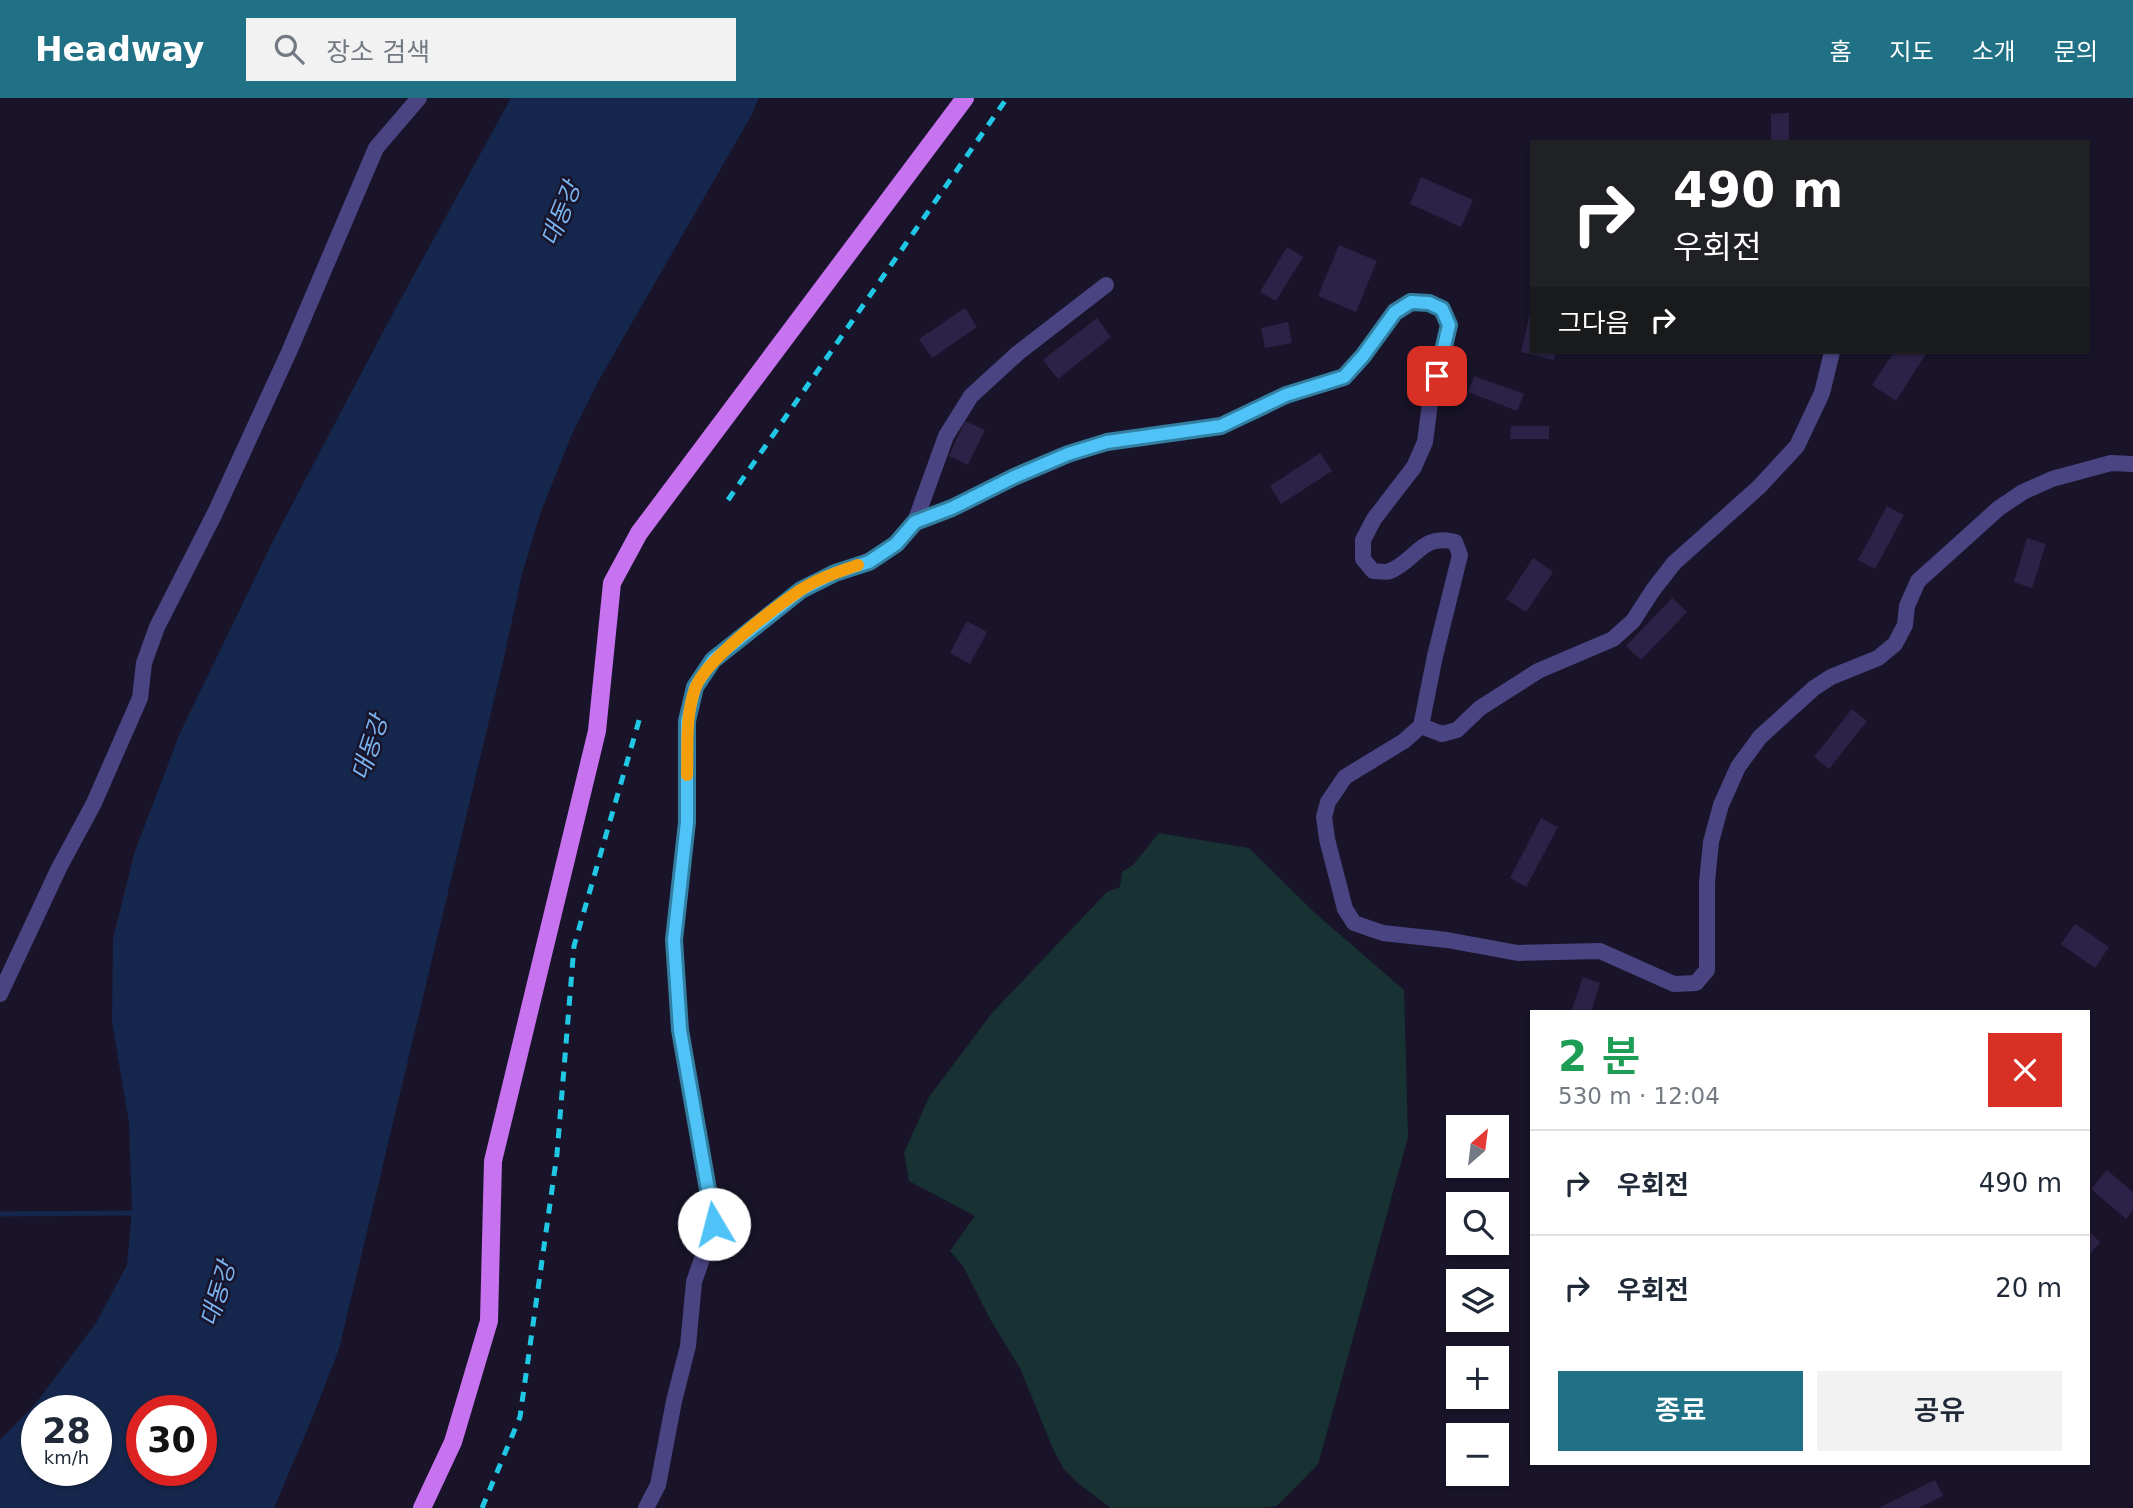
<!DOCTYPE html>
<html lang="ko">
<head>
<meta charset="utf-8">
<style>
	body { margin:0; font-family:"DejaVu Sans","Noto Sans KR",sans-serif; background:#f2f2f3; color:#1f2937; height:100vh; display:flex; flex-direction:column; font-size:26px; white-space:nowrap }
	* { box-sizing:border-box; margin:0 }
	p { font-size:23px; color:#747a83 }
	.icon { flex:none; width:38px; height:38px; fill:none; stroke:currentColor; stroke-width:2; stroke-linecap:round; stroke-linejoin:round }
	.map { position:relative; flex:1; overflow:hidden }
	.side { position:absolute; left:1530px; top:912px; width:560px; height:455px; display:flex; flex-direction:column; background:#fff; border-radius:0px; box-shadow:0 2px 5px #0004 }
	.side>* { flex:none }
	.banner { position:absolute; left:1530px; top:42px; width:560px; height:214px; border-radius:0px; box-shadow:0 2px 5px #0004; background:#202124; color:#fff; overflow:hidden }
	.needle { width:46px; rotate:28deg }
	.controls { position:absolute; left:1446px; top:1017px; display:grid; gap:14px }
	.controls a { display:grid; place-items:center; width:63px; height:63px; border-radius:0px; background:#fff; box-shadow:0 2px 5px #0004; font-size:35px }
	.speed { position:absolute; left:21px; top:1297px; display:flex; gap:14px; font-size:35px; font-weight:700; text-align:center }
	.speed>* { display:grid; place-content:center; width:91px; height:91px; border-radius:50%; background:#fff; box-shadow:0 2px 5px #0004; line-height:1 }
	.speed small { font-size:18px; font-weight:400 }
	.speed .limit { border:10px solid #d22; background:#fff; color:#111 }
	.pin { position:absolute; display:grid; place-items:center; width:60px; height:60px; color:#fff; margin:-30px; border-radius:14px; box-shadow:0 4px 10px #0006 }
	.me { position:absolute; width:77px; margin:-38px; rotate:352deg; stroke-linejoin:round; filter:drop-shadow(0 0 5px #0008) }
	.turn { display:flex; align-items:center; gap:24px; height:147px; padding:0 28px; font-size:32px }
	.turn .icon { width:91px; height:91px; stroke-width:2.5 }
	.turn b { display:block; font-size:49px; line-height:60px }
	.then { display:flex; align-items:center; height:66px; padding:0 28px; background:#0003; gap:14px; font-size:26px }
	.round { display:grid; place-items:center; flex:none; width:74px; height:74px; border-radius:0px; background:#f2f2f3 }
	.overview { display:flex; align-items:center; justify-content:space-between; height:119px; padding:0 28px }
	h1 { font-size:42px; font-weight:600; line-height:52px; color:#1e9e55 }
	.primary-button { display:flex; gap:14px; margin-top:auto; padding:14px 28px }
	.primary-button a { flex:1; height:80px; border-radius:0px; background:#207186; color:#fff; font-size:28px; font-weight:600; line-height:80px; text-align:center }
	.primary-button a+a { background:#f2f2f3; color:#1f2937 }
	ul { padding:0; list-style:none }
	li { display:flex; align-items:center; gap:21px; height:105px; padding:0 28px; border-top:2px solid #e0e1e3 }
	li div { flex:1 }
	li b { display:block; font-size:26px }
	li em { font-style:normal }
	header { display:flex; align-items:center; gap:42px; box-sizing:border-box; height:98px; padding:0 35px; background:#207186; color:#fff }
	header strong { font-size:33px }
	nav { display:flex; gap:38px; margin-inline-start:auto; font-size:24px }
	.search { width:490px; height:63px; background:#f2f2f3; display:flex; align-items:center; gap:18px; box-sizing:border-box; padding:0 24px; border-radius:0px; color:#747a83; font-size:26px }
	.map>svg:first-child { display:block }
</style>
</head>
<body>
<header>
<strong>Headway</strong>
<div class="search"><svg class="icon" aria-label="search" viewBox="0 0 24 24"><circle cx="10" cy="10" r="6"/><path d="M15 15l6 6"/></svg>장소 검색</div>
<nav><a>홈</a><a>지도</a><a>소개</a><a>문의</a></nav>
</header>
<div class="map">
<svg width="2133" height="1410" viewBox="0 0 2133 1410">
	<rect width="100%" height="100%" fill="#191429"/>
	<path fill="#183233" d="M1159,735L1249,750L1316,816L1404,892L1408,1039L1336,1302L1318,1366L1277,1408L1261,1410H1111L1079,1386L1064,1371L1054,1353L1020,1270L990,1221L963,1168L950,1153L975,1118L909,1083L904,1055L929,999L992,915L1107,794L1120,789L1122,774L1133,767Z"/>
	<path fill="#15274c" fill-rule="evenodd" d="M511,0H759L751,18L599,282L572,336L540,416L522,476L503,564L339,1251L313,1318L274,1410H0V1342L36,1305L96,1225L127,1167L132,1112L129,1025L112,924L113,841L135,753L180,635L274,441L392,217ZM37,1312H96V1372H37ZM201,1312V1372H142V1312Z"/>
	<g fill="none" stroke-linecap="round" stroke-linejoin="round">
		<path stroke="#15274c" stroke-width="5" d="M0,1116L137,1115"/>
	</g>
	<path fill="#2c2248" d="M1789,15V44H1771V16Z
		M1421,79L1473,102L1461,129L1410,106Z
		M1339,147L1377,163L1356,214L1318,198Z
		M1287,149L1303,159L1276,203L1260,194Z
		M965,210L977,229L932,260L919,241Z
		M1530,216L1531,254H1556L1554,262L1521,254Z
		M1097,220L1111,239L1058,281L1043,262Z
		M1288,224L1292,245L1265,250L1261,230Z
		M1894,254H1927L1896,303L1872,287Z
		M1474,278L1524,296L1517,313L1468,294Z
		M965,323L985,332L968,367L949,358Z
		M1511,328H1549V341H1510Z
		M1320,355L1332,373L1281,406L1270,388Z
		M1887,408L1904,417L1875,471L1858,462Z
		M2027,440L2046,446L2032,490L2014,484Z
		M1533,460L1553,474L1526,514L1506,501Z
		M1672,500L1687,514L1641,562L1626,548Z
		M967,523L987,534L970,566L950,555Z
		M1852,611L1867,623L1829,671L1814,659Z
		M1541,720L1558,729L1526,789L1510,780Z
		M2075,826L2109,849L2095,870L2061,846Z
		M1583,879L1600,885L1591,914H1571Z
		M2107,1072L2133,1094V1112L2126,1121L2091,1091Z
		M2088,1133L2100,1144L2088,1158Z
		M1496,1262L1511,1278L1496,1293Z
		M1935,1382L1943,1398L1918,1410H1879Z"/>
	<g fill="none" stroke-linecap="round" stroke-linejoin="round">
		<path stroke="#4a4483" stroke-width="16" d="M915,424L952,410L1014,379L1068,356L1107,344L1221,328L1286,297L1344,279L1363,258L1395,214L1411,204L1429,205L1442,211L1449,227L1443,259L1431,297L1425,344L1414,369L1374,421L1363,442V461L1373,473C1378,473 1386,475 1390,473C1417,462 1421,435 1455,444L1460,457L1435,558L1421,628L1404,643L1345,679L1328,704L1324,719L1327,741L1345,811L1354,825L1383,835L1447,842L1518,855L1600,853L1674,886L1696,885L1707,872V784L1711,744L1721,707L1738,669L1760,639L1814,590L1831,579L1878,560L1895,546L1905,527L1907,508L1918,483L1999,410L2023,394L2052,381L2111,365L2133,366
			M1421,628L1442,636L1457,632L1480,610L1538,573L1613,541L1633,523L1653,492L1674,465L1759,389L1797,348L1822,295L1832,254
			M0,896L59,770L94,705L140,600L144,565L157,529L215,415L289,254L376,50L419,0
			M646,1410L658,1387L674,1303L688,1248L694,1184L714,1126L680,932L674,842L687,724V623L695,589L713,562L801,492L835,475L869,463L896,446L915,424L946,338L971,298L1018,255L1106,187"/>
		<path stroke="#c773f0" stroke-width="18" d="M422,1410L453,1344L489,1223L493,1063L597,633L612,485L639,435L965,0"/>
		<path stroke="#21c8e6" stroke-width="5" stroke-dasharray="10 9" stroke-linecap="butt" d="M728,402L1007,0
			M482,1410L520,1319L557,1056L574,848L640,619"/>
	</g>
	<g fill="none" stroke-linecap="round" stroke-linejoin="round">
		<g stroke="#337fa1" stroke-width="18">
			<path id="route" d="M714,1126L680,932L674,842L687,724V623L695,589L713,562L801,492L835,475L869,464L896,446L915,424L952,410L1014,379L1068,356L1107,344L1221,328L1286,297L1344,279L1363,258L1395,214L1411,204L1429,205L1442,211L1449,227L1437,278"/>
		</g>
		<use href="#route" stroke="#4fc3f7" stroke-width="12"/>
		<path stroke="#f59e0b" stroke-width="12" d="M687,677C688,648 685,619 695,591C704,563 773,511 799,493C817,481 838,474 858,467"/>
	</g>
	<g text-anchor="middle" stroke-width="5" stroke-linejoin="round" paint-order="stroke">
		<g font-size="24" font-style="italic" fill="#79b3f0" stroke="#191429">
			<text transform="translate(561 116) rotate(-68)" y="8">대동강</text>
			<text transform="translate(370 650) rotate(-72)" y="8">대동강</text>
			<text transform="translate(218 1196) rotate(-73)" y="8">대동강</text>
		</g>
	</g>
</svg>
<div class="controls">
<a><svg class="needle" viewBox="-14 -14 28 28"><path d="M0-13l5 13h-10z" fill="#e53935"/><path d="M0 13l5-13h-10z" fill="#747a83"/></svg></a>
<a><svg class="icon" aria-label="search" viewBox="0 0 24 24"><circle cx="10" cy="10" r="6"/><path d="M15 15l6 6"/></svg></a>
<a><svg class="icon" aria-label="layers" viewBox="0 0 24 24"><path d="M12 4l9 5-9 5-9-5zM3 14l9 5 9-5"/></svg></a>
<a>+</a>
<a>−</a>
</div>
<div class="speed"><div>28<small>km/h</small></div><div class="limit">30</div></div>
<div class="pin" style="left:1437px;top:278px;background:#d93025"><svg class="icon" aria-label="arrive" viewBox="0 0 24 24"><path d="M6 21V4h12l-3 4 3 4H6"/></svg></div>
<svg class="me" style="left:714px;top:1126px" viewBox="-20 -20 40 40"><circle r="19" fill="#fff"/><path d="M0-13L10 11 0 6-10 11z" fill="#4fc3f7"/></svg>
<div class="banner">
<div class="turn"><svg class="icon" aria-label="right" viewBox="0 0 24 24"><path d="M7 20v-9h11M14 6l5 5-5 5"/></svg><div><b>490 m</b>우회전</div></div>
<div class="then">그다음<svg class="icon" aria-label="right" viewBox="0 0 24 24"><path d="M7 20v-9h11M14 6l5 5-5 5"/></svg></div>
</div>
<section class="side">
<div class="overview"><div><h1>2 분</h1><p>530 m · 12:04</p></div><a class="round" style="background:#d93025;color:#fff"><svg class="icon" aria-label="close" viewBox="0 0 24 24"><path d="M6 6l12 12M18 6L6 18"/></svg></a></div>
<ul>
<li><svg class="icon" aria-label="right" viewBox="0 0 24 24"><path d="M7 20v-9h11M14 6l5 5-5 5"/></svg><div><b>우회전</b></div><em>490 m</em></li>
<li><svg class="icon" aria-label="right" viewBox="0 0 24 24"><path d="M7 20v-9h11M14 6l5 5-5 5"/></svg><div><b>우회전</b></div><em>20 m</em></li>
</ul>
<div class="primary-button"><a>종료</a><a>공유</a></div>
</section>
</div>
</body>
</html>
